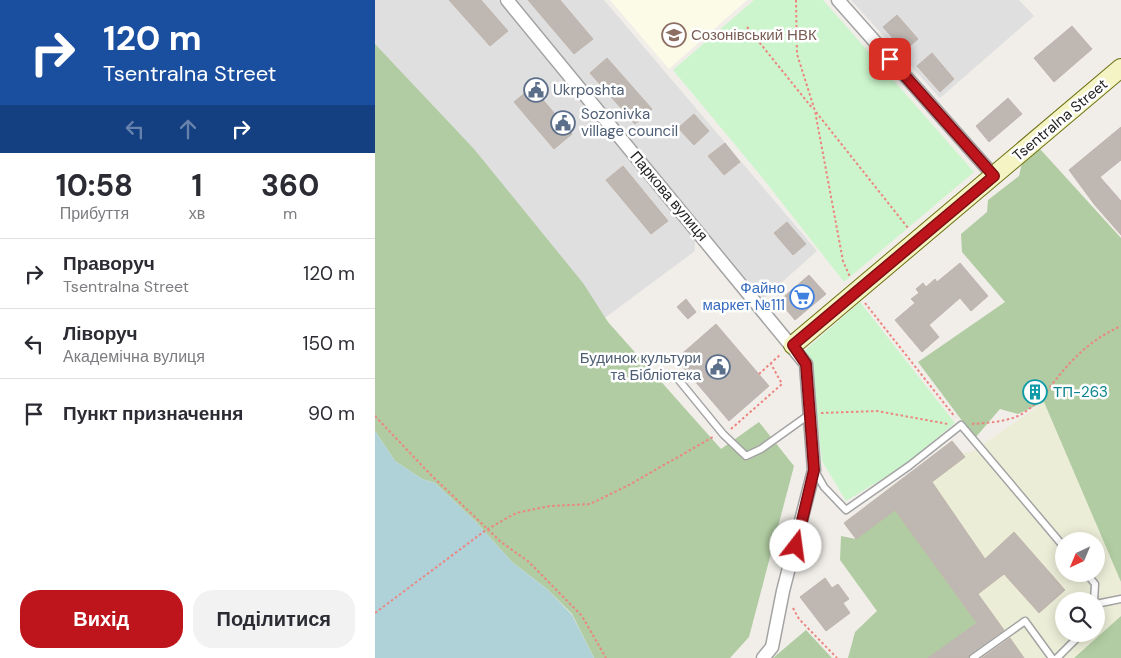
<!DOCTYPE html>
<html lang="uk">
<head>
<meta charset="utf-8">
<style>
	body { margin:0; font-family:"DM Sans",sans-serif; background:#f2f2f3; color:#2b2b33; height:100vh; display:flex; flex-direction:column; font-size:19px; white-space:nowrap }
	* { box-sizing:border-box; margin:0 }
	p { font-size:16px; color:#7c7c81 }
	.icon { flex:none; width:28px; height:28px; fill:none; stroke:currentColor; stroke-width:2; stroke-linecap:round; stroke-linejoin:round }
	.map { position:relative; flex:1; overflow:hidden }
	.drawer { display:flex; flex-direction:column; background:#fff; width:375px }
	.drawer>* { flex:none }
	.guide { background:#1a4fa0; color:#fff; overflow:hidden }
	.needle { width:32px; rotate:224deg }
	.tools { position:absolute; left:680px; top:532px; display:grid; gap:10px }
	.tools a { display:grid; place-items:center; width:50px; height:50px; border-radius:50%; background:#fff; box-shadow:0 2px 12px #0003; font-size:25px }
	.pin { position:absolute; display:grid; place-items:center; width:42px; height:42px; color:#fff; margin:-21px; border-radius:10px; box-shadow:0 2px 8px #0006 }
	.me { position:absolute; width:55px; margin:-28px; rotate:15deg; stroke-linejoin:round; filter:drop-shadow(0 0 4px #0008) }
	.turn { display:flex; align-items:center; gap:18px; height:105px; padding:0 20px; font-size:22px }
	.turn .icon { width:65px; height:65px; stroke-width:2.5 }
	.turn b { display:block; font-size:35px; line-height:42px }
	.lanes { display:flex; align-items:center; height:48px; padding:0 20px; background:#0003; justify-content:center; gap:25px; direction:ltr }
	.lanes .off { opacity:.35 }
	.eta { display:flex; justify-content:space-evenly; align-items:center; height:85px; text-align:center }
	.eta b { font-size:30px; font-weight:700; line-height:35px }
	.cta { display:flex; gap:10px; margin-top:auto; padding:10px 20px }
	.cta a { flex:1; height:58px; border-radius:20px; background:#be151d; color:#fff; font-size:20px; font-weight:700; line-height:58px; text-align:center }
	.cta a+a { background:#f2f2f3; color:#2b2b33 }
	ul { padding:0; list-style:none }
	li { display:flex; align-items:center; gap:15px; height:70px; padding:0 20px; border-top:1px solid #e1e1e2 }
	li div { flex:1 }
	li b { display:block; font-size:19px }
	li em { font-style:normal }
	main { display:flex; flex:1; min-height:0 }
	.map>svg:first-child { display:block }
</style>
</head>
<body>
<main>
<section class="drawer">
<div class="guide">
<div class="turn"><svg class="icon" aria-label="right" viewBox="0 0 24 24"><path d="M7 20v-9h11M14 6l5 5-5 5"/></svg><div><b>120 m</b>Tsentralna Street</div></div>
<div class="lanes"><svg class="icon off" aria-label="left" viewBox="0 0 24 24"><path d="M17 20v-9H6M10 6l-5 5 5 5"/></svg><svg class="icon off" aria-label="ahead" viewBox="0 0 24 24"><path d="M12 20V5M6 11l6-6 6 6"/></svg><svg class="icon" aria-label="right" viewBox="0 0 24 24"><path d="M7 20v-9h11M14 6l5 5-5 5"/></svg></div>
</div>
<div class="eta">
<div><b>10:58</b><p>Прибуття</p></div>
<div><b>1</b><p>хв</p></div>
<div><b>360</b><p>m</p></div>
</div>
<ul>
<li><svg class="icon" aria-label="right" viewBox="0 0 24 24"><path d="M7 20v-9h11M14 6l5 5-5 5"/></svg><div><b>Праворуч</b><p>Tsentralna Street</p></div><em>120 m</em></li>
<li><svg class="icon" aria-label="left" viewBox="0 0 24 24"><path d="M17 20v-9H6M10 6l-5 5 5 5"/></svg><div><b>Ліворуч</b><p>Академічна вулиця</p></div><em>150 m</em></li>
<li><svg class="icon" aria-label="arrive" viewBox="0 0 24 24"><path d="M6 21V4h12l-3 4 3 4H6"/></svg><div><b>Пункт призначення</b></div><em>90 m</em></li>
</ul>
<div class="cta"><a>Вихід</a><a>Поділитися</a></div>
</section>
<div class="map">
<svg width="746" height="658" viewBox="0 0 746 658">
	<rect width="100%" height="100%" fill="#f1eee9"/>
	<path fill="#dfdfdf" d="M0,0H123L320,236V251L227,320L0,59Z
		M139,0H229L442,251L388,299Z
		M476,0H644L659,16L565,98Z"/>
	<path fill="#fcfbe7" d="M235,0H372L294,69Z"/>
	<path fill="#ecedd7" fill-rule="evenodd" d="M669,402L746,582V616L699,658H553L601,622L481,539L469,523L577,441L587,453L597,452ZM689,541H721V574H689ZM689,601H721V634H689Z"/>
	<path fill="#b1cca2" d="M0,44L99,149L208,283L233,322L346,449L384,422L419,466L374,637L355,658H219L197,614L172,589L137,562L100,521L60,483L47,479L20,461L0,431Z
		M665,149L746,238V582L669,402L643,414L625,409L600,438L543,362L630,302L587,252L586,234L612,212L613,200L644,176L647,163Z
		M520,510L602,623L553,658H473L480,632L502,611L465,560L466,536L481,539Z
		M746,616V658H699Z
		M431,630L457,658H398Z"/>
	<path fill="#ccf5cd" d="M379,0H448L599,172L469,282L386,176L298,70Z
		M485,302L580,423L527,467L471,501L447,461L437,364L428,352Z"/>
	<path fill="#afd2d9" d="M0,431L20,461L47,479L60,483L100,521L137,562L172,589L197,615L219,658H0Z"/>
	<path fill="#beb7b2" stroke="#c1b5ad" d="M74,0H106L133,31L115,46Z
		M153,0H185L218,39L199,54Z
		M522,15L543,39L529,51L508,27Z
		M697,26L717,49L679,82L659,58Z
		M557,53L579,79L565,92L542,66Z
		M232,58L277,109L260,124L215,73Z
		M157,87L197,134L179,149L139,102Z
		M633,98L647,114L614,142L601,126Z
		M319,114L334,131L319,145L303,128Z
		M746,127V160L725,177L746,201V235L719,204L694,170Z
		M350,143L365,162L349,175L333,156Z
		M248,166L293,221L276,234L231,180Z
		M412,222L431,244L418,255L399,233Z
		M585,263L613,296L596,311L585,298L554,325L564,337L547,352L520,320L540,303L536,299L544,293L541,289L548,283L551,287L560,279L562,282Z
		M434,275L451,294L420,320L404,301Z
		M311,299L321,312L313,319L302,307Z
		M341,324L394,386L354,421L301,359Z
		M577,441L590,457L557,482L610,559L639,532L690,590L664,613L629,574L603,594L629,630L595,654L593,658H553L602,623L520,510L481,539L469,523Z
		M450,578L457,588L463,584L474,599L468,603L475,613L451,631L425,597Z
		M635,638L649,658H607Z"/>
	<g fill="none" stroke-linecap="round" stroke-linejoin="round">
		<g stroke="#a3a3a3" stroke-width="9">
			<path id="lane" d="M303,379L348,434L371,456L386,449L435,414
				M440,471L449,487L471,510L534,466L586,425L689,547
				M712,574L720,584L719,601
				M721,604L746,599
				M598,658L650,621L677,658
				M682,658L706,634"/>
		</g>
		<g stroke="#a3a3a3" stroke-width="15">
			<path id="street" d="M132,0L431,364L439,470L408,591L397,647L388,658
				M463,0L619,176"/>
		</g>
		<g stroke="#6b7011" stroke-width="20">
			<path id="secondary" d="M418,345L746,68"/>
		</g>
		<path stroke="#ec857f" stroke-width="2" stroke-dasharray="2.5 2.5" stroke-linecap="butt" d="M421,0L422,54L440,111L468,261L475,277
			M372,27L438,109
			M441,112L533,228
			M490,303L580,417
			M384,374L406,354
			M446,413L502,411L573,424
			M0,416L54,473L126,542L154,562L207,616L231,658
			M597,424C612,423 629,422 643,416C664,406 678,381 694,364C710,347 724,336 746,326
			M356,429L407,384L396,364
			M418,608L424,619L462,658
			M0,613L111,530L141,513L175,506L215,504L252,486L338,437"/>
		<use href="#lane" stroke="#fff" stroke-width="6"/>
		<use href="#street" stroke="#fff" stroke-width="12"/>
		<use href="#secondary" stroke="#f4f4c4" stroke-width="18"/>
	</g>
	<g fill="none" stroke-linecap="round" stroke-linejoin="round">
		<g stroke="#7c0e13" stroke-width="12">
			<path id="route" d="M421,546L439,470L431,364L418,345L619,176L515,59"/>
		</g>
		<use href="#route" stroke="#be151d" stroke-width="9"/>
	</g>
	<defs>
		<g id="school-ring" transform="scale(1.25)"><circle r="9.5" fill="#fff" stroke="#8d6e63" stroke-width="1.5"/><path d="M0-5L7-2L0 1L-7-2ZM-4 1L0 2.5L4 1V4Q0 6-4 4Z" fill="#8d6e63"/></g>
		<g id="civic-ring" transform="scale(1.25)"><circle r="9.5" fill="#fff" stroke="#5c6f8a" stroke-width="1.5"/><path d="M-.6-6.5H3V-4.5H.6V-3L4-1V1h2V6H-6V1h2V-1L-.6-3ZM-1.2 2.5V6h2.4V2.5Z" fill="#5c6f8a"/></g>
		<g id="supermarket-ring" transform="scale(1.25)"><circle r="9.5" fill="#fff" stroke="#3f7fe0" stroke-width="1.5"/><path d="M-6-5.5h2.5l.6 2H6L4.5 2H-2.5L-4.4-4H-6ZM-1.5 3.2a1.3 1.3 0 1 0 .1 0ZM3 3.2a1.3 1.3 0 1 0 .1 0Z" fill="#3f7fe0"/></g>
		<g id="building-ring" transform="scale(1.25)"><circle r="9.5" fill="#fff" stroke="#0f9aa8" stroke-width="1.5"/><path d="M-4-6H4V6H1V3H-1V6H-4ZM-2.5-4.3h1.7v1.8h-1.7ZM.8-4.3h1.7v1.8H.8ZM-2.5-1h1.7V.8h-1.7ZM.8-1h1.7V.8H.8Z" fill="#0f9aa8"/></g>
	</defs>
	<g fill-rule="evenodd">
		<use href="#school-ring" x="299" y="35"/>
		<use href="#civic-ring" x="161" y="90"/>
		<use href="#civic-ring" x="188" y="123"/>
		<use href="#supermarket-ring" x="427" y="297"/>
		<use href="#civic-ring" x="343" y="367"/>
		<use href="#building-ring" x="660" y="392"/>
	</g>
	<g text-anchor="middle" stroke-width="5" stroke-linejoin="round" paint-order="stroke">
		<g font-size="15" fill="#785e54" stroke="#fff" text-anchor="start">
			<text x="316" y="40">Созонівський НВК</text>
		</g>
		<g font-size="15" fill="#4e5e75" stroke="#fff" text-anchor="start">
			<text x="178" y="95">Ukrposhta</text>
			<text x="206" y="119">Sozonivka<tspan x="206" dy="17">village council</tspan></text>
			<text x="326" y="363" text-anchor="end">Будинок культури<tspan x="326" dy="17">та Бібліотека</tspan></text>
		</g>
		<g font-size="15" fill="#222" stroke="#fff">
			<text transform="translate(685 120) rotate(-40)" y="5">Tsentralna Street</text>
			<text transform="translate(294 196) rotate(50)" y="5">Паркова вулиця</text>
		</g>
		<g font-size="15" fill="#366cbe" stroke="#fff" text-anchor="end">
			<text x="410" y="293">Файно<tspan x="410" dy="17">маркет №111</tspan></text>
		</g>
		<g font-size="15" fill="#0d838f" stroke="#fff" text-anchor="start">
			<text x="678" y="397">ТП-263</text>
		</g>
	</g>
</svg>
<div class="tools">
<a><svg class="needle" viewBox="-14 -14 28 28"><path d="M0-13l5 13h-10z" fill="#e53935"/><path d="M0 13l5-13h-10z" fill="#7c7c81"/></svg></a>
<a><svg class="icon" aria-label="search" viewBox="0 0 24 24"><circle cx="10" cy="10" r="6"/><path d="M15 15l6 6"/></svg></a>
</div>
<div class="pin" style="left:515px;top:59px;background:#d93025"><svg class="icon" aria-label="arrive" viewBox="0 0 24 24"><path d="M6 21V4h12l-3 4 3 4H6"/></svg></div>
<svg class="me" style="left:421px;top:546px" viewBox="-20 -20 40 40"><circle r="19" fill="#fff"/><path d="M0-13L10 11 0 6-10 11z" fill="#be151d"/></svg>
</div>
</main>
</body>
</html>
